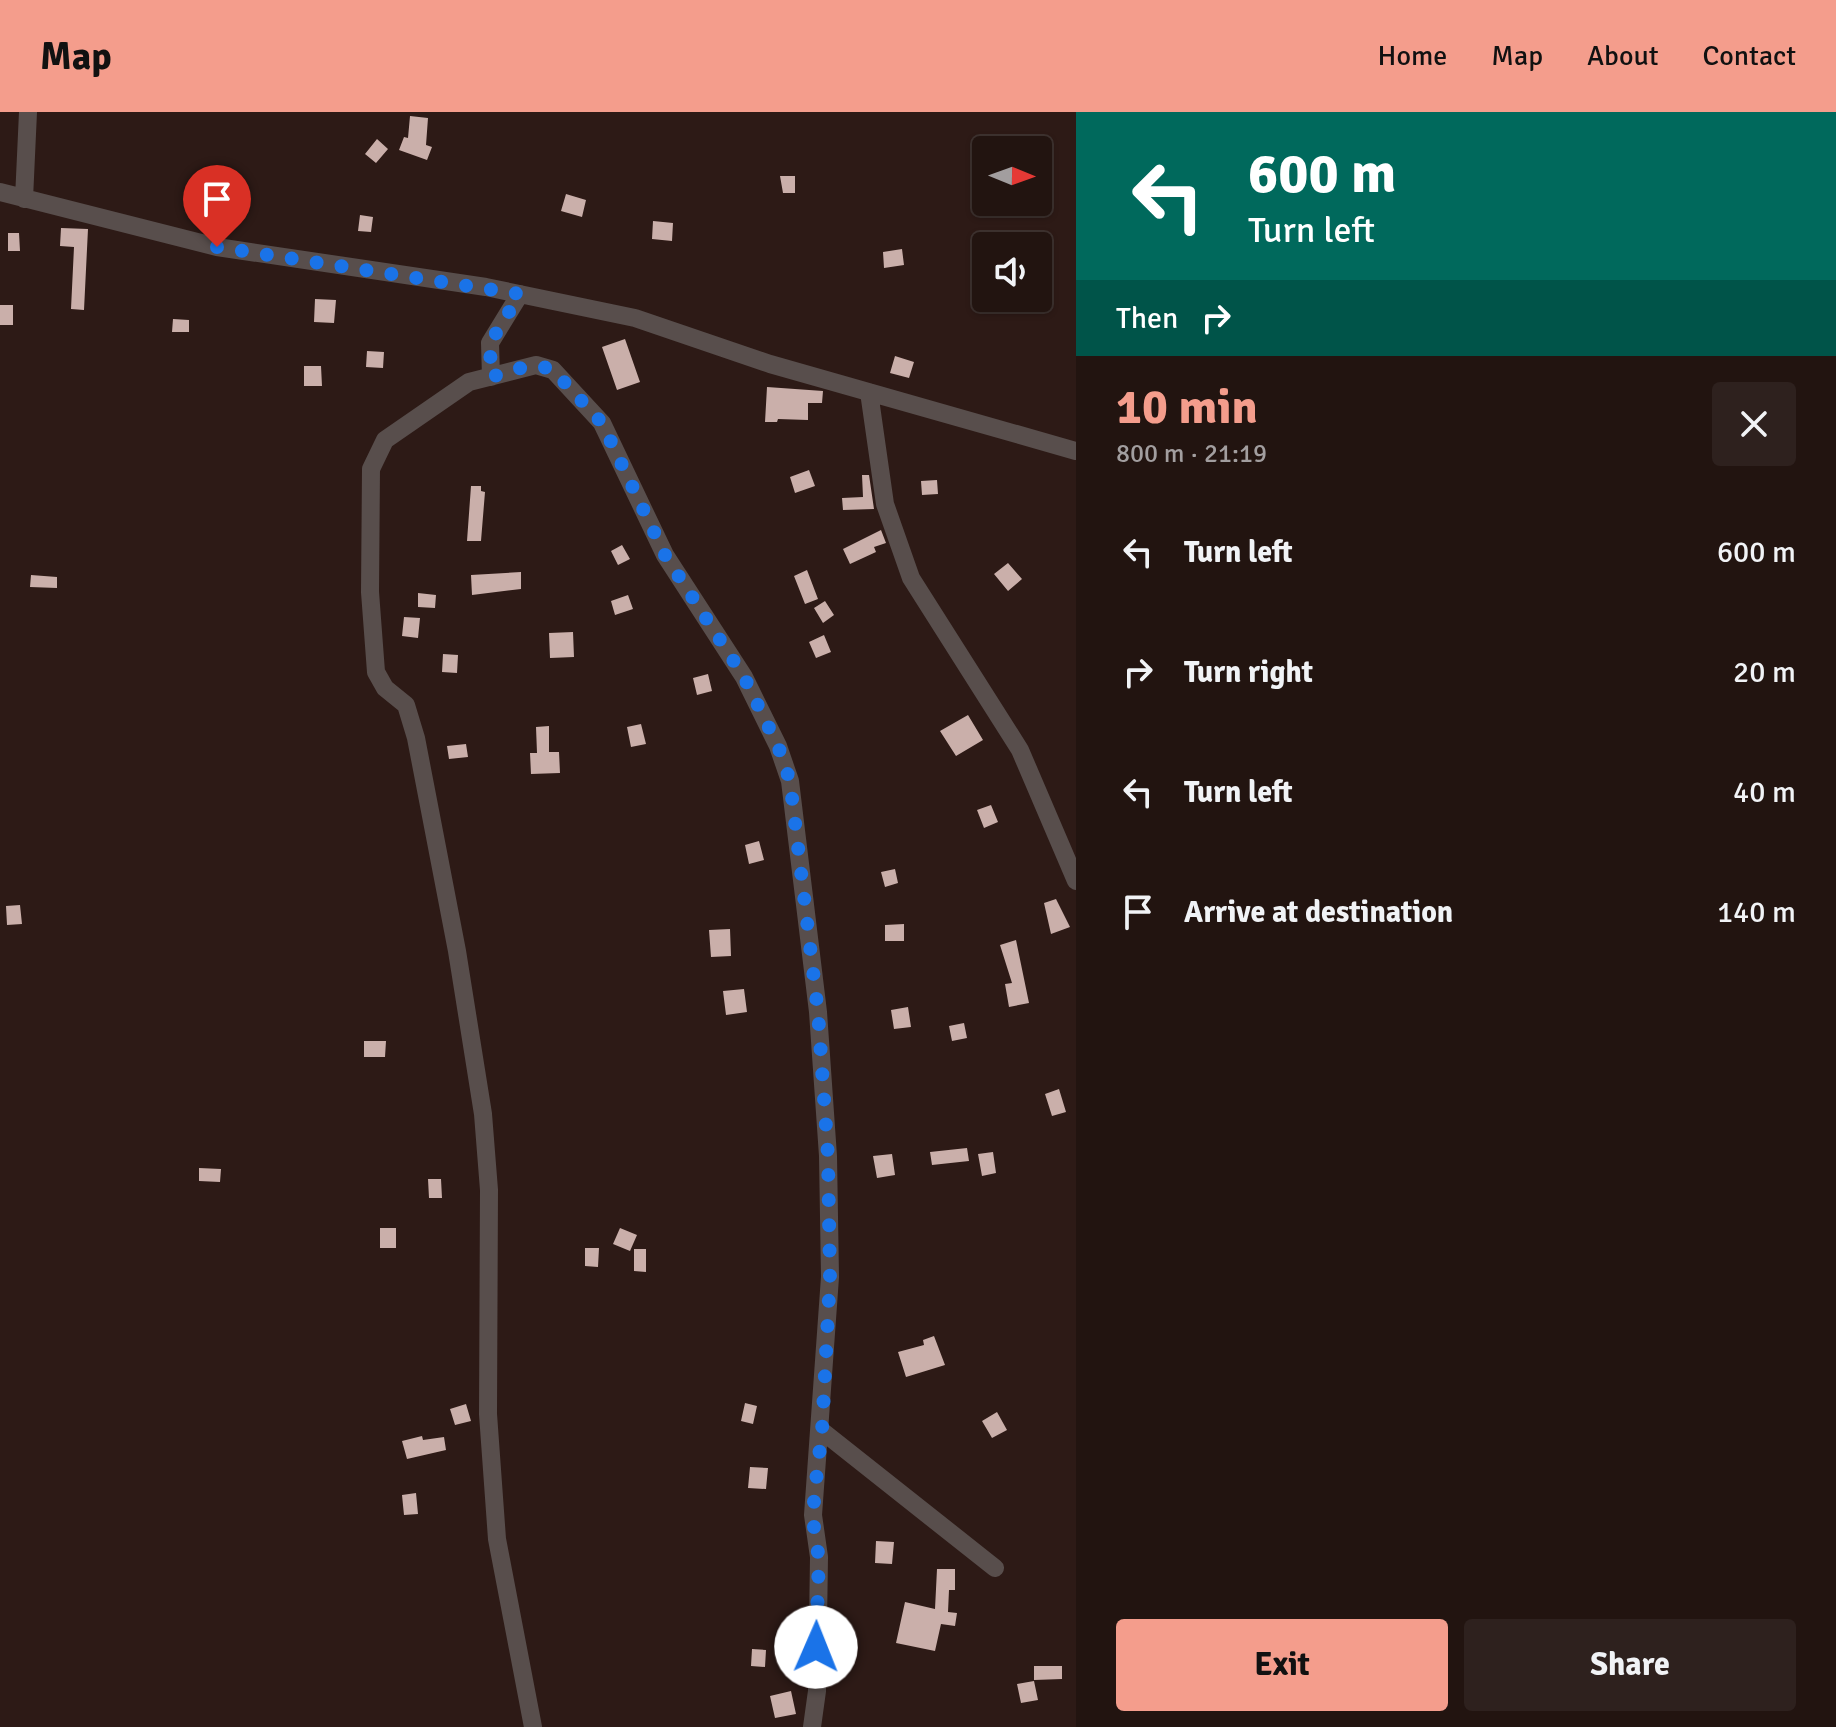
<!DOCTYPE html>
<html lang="en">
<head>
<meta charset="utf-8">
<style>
	body { margin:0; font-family:Signika,sans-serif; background:#2e211e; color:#f1f3f6; height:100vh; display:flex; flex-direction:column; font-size:30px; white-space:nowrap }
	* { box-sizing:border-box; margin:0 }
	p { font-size:26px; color:#a29e9f }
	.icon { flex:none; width:44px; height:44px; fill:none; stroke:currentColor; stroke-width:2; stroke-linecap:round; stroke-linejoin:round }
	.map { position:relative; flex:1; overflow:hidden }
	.details { display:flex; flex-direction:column; background:#221410; width:760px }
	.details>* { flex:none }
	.top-card { background:#00695c; color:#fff; overflow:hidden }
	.needle { width:52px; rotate:91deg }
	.tools { position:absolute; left:972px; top:24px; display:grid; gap:16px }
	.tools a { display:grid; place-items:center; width:80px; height:80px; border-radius:8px; background:#221410; box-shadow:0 2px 6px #0004,0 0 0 2px #3f3330; font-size:40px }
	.pin { position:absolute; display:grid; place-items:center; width:68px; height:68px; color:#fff; margin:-82px -34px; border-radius:50% 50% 50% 0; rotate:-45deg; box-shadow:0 0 8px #0007 }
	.pin .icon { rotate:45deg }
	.me { position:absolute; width:88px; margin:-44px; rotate:1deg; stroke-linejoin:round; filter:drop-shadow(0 0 6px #0008) }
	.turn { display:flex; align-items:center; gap:28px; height:168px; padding:0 40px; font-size:36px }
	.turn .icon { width:104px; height:104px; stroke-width:2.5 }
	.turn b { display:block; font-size:56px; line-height:68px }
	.then { display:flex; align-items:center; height:76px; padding:0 40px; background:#0003; gap:16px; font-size:30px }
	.round { display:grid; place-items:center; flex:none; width:84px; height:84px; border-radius:8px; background:#2e211e }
	.summary { display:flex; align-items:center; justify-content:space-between; height:136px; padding:0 40px }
	h1 { font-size:48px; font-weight:700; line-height:60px; color:#f49d8c }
	.primary-button { display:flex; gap:16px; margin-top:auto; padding:16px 40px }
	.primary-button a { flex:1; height:92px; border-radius:8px; background:#f49d8c; color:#111; font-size:32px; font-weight:700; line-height:92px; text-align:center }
	.primary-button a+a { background:#2e211e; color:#f1f3f6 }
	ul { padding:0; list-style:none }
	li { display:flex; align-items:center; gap:24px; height:120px; padding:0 40px }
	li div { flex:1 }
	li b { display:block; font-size:30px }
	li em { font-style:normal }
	header { display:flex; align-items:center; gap:48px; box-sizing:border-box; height:112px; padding:0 40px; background:#f49d8c; color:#111 }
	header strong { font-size:38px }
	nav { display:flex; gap:44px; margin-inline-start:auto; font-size:28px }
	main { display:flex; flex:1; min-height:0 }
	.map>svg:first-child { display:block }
</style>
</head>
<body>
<header>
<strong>Map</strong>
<nav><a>Home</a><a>Map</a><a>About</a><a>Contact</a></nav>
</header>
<main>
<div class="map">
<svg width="1076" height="1615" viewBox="0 0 1076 1615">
	<rect width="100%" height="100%" fill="#2d1a16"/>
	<path fill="#caafaa" d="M410,4L428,6L426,33L432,35L427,48L399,38L404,25L408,26Z
		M377,27L388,37L376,51L365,42Z
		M780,64H795V81H783Z
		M566,82L586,88L582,105L561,99Z
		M360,103L373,105L371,120L358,119Z
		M653,109L673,111L672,129L652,127Z
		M61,116L88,117L84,198L71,197L74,135L60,134Z
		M8,121H19L20,139H8Z
		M902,137L904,153L884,156L883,140Z
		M315,187L336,188L334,211L314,210Z
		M0,193H13V213H0Z
		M173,207L189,208V220H172Z
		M625,227L640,270L617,278L602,235Z
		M367,239L384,240L383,256L366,255Z
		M895,244L914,250L909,266L890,261Z
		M304,254H321L322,274H304Z
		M767,275L823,279L822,291H808V308L778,307L777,310H765Z
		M809,358L815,374L795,381L790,365Z
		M862,363H869L874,397L843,398L842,386L863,385Z
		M937,368L938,382L922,383L921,369Z
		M471,374H481V379L485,380L481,429H467Z
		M881,418L886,431L874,435L876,440L850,452L843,437Z
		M622,433L630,447L618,453L611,439Z
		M1008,451L1022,467L1008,479L994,462Z
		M807,458L818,487L805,492L794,464Z
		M521,460V477L472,483L471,463Z
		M31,463L57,465V476L30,475Z
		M418,481L436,483L435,496L418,495Z
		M628,483L633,497L615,503L611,489Z
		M825,489L834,503L823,511L814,496Z
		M404,505L420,506L418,526L402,524Z
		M573,520L574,545L550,546L549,521Z
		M824,523L831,540L816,546L809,530Z
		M443,542L458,543L457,561L442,560Z
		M708,562L712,579L697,583L693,566Z
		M968,603L983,628L956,644L940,619Z
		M641,612L646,632L631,635L627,615Z
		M549,614V640H559L560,661L531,662L530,641H537L536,615Z
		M466,632L468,645L449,647L447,634Z
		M991,693L998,710L984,716L977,698Z
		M759,729L764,748L749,752L745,733Z
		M895,757L898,771L885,775L881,760Z
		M1056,787L1070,815L1051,822L1044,791Z
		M20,793L22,812L7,813L6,794Z
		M904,812V829H885V813Z
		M730,817L731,844L711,845L709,818Z
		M1016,828L1029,891L1009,895L1005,872L1012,871L1000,833Z
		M744,877L747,900L726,903L723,879Z
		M908,895L911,915L894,917L891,898Z
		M964,911L967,926L952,929L949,914Z
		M364,929H386L385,945H364Z
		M1059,977L1066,1000L1052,1004L1045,982Z
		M967,1036L969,1049L932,1053L930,1040Z
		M993,1040L996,1061L982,1064L978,1042Z
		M892,1042L895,1063L877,1066L873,1044Z
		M199,1056L221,1057L220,1070L199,1069Z
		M428,1067H441L442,1086H429Z
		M380,1116H396V1136H380Z
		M620,1116L637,1123L630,1139L613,1132Z
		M585,1136H599L598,1155L585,1154Z
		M634,1137H646V1160L634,1159Z
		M934,1224L945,1253L906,1265L898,1240L924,1233L923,1228Z
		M745,1291L757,1294L753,1312L741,1309Z
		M466,1292L471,1309L455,1313L450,1297Z
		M997,1300L1007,1318L992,1326L982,1309Z
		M422,1324L423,1328L444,1325L446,1338L407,1347L402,1329Z
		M750,1355L768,1356L766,1377L748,1376Z
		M416,1381L418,1402L404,1403L402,1383Z
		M876,1429L894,1430L892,1452L875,1451Z
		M937,1457H955V1478H949L948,1500L957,1501L955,1514L941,1512L935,1539L896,1531L905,1490L935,1497Z
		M752,1537L766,1538L765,1555L751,1554Z
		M1034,1554H1062V1567L1034,1568Z
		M1034,1569L1038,1588L1021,1591L1017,1572Z
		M791,1579L796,1602L775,1606L770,1584Z"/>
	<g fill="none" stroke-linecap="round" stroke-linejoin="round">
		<path stroke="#584e4c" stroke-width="18" d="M0,80L217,135L486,175L635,206L770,252L1076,339
			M24,87L28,0
			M491,265L490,231L520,182
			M869,280L885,392L911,466L1020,638L1076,769
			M822,1319L995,1456
			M533,1615L497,1427L488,1302L489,1078L483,1002L457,839L416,626L406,593L385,576L376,560L370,480L371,357L385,328L469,270L536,253L553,258L602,311L665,443L744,565L778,634L790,669L818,900L828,1044L830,1165L813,1403L819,1445L817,1579L812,1615"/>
	</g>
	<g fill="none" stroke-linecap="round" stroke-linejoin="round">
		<path stroke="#1a73e8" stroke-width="14" stroke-dasharray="0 25.2" d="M217,135L520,182L490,231L491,265C512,259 532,249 553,258L602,311L665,443L744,565L778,634L790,669L818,900L828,1044L830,1165L822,1319L814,1386V1423L819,1445L816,1535"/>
	</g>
</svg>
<div class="tools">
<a><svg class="needle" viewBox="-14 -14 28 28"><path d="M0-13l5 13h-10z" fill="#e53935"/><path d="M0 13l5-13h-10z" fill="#a29e9f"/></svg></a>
<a><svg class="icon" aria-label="sound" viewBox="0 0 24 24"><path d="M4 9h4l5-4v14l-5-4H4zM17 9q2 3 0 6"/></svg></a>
</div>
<div class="pin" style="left:217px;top:135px;background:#d93025"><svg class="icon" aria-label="arrive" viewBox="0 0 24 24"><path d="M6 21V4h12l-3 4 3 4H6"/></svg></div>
<svg class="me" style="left:816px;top:1535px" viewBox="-20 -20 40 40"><circle r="19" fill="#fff"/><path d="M0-13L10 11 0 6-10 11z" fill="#1a73e8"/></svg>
</div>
<section class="details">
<div class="top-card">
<div class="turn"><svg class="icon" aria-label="left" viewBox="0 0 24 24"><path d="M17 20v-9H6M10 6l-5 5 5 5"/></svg><div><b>600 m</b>Turn left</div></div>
<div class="then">Then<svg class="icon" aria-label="right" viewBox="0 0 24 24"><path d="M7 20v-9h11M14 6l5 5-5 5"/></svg></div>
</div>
<div class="summary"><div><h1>10 min</h1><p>800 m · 21:19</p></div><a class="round"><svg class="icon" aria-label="close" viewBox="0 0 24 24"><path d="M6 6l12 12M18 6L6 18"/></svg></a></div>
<ul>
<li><svg class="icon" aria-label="left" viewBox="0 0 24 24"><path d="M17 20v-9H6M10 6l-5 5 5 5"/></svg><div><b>Turn left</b></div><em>600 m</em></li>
<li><svg class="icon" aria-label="right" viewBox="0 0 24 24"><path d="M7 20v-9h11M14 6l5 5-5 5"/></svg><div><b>Turn right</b></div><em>20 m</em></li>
<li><svg class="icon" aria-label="left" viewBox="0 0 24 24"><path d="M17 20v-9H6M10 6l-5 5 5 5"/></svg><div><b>Turn left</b></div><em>40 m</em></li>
<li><svg class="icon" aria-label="arrive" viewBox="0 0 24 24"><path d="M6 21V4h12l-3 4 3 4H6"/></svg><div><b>Arrive at destination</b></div><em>140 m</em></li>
</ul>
<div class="primary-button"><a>Exit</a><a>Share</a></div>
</section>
</main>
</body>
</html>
